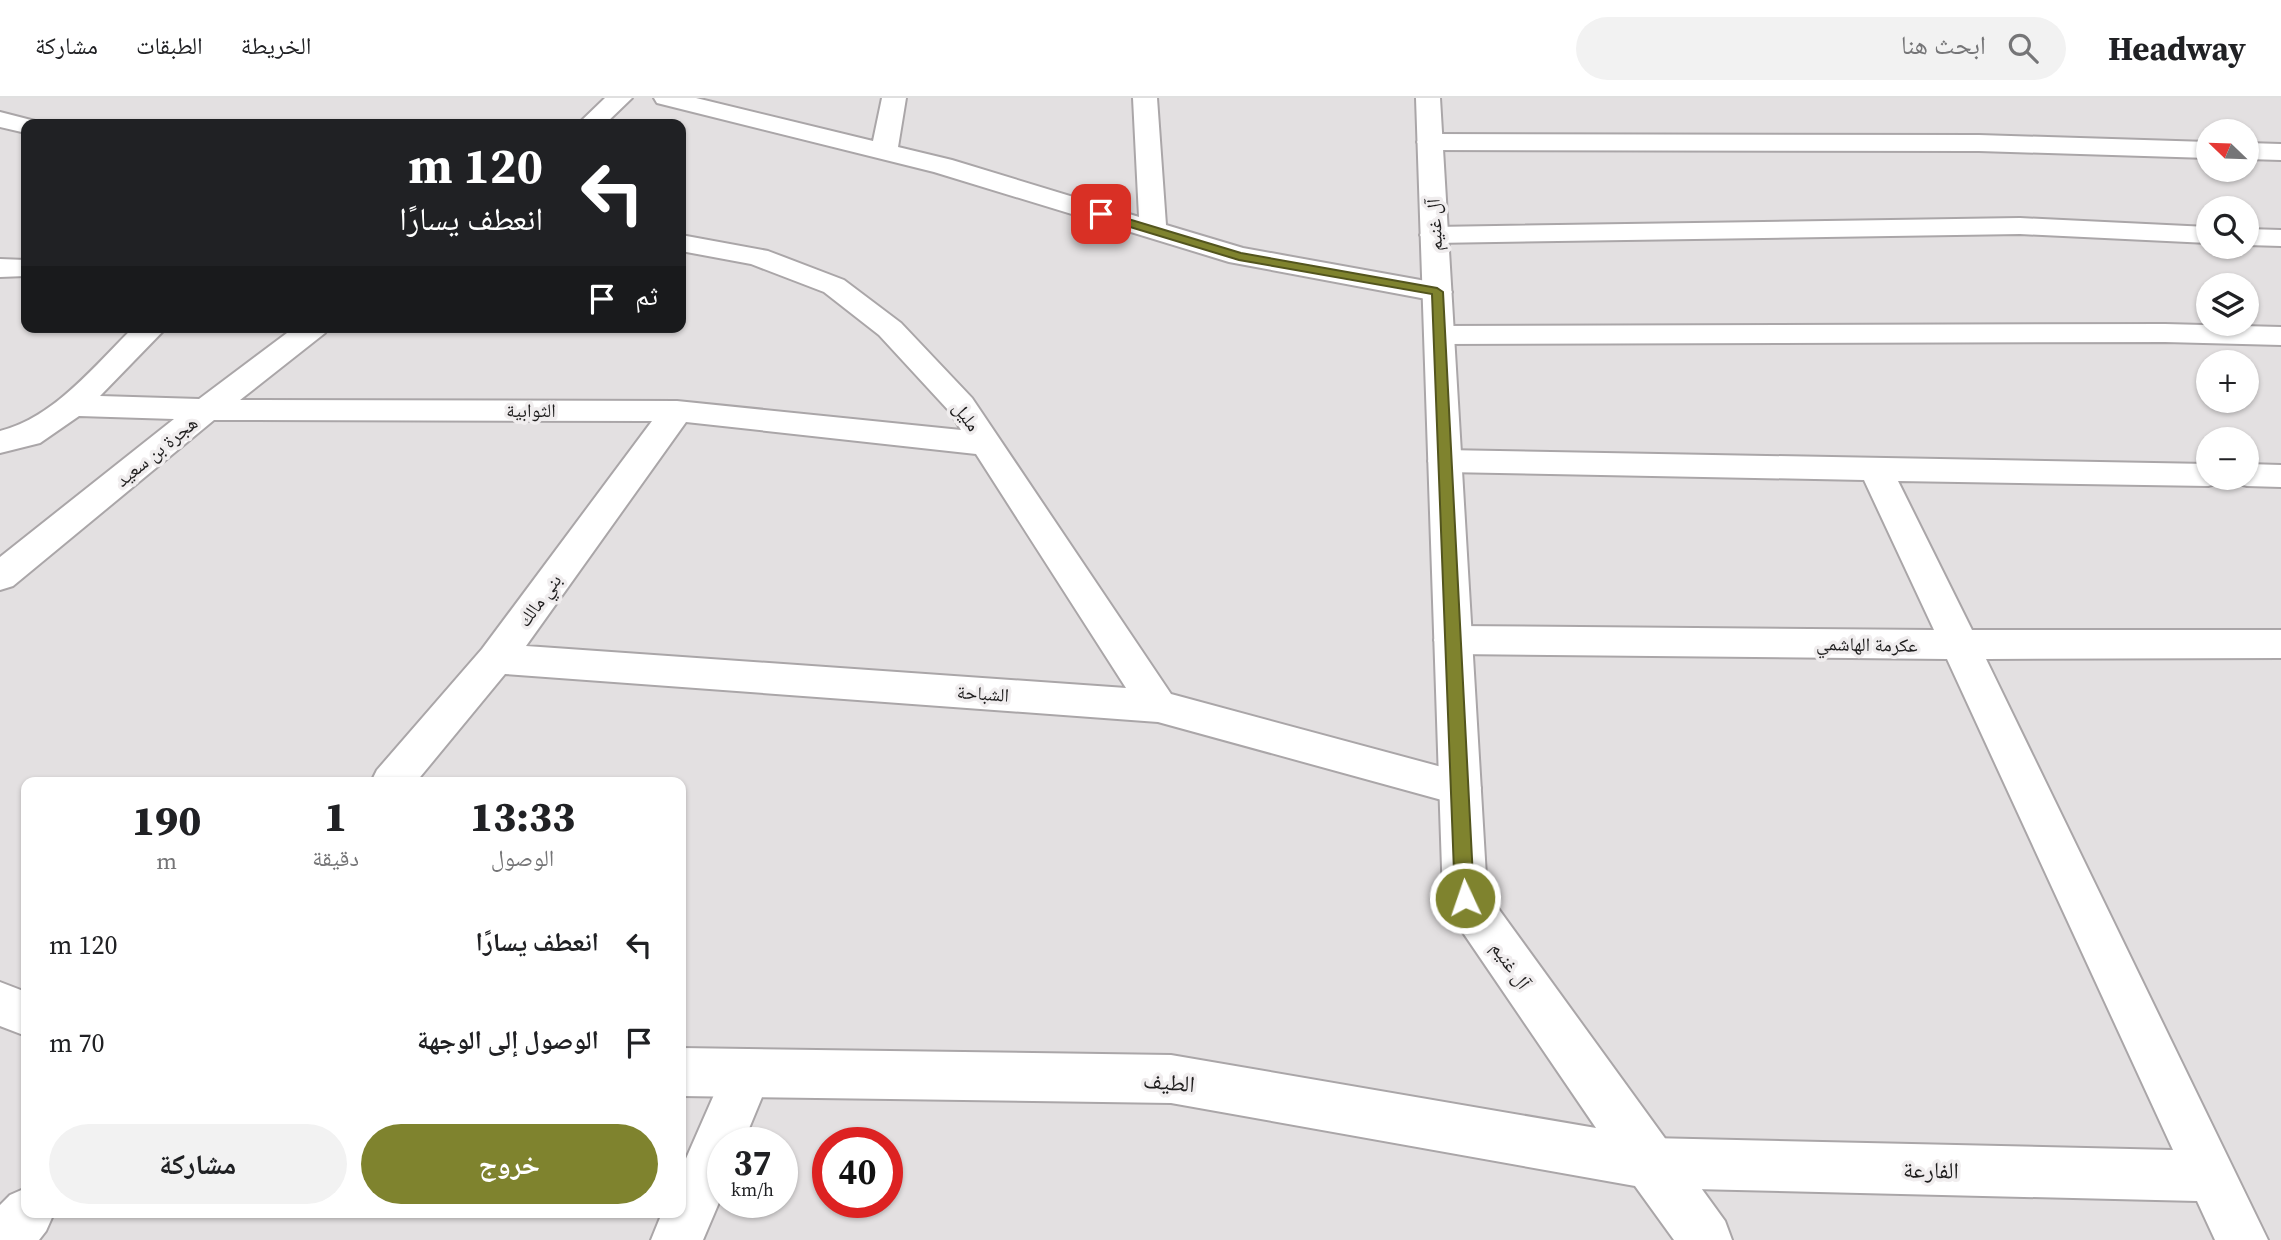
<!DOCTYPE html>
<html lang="ar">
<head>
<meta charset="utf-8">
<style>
	body { margin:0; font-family:"Source Serif 4","Noto Naskh Arabic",serif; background:#f2f2f2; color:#202124; direction:rtl; height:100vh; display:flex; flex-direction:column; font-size:26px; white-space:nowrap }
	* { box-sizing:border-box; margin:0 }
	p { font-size:23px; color:#757577 }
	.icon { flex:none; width:38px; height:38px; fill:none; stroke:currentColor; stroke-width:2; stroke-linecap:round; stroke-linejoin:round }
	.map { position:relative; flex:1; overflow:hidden; direction:ltr }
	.panel { position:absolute; left:21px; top:679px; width:665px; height:441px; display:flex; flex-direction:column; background:#fff; border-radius:14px; box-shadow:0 2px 5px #0004; direction:rtl }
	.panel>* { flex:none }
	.top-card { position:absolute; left:21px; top:21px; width:665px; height:214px; border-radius:14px; box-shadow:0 2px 5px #0004; direction:rtl; background:#202124; color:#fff; overflow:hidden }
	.needle { width:46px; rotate:293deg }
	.controls { position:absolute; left:2196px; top:21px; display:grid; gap:14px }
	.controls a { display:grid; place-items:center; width:63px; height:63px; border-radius:50%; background:#fff; box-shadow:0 2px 5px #0004; font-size:35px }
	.speed { position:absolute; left:707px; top:1029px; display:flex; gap:14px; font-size:35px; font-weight:700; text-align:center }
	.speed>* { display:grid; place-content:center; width:91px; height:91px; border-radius:50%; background:#fff; box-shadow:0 2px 5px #0004; line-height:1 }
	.speed small { font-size:18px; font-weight:400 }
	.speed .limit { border:10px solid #d22; background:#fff; color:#111 }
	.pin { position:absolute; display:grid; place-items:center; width:60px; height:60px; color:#fff; margin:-30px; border-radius:14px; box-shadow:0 4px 10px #0006 }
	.me { position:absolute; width:77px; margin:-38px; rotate:357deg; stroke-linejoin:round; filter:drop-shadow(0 0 5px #0008) }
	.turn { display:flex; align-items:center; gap:24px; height:147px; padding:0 28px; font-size:32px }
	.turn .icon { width:91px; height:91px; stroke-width:2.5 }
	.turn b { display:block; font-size:49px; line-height:60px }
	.then { display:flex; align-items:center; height:66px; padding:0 28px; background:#0003; gap:14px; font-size:26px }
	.eta { display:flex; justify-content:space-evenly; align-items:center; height:119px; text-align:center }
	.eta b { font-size:42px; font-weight:800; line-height:49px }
	.cta { display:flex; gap:14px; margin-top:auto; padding:14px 28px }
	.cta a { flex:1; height:80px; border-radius:42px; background:#7f832e; color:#fff; font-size:28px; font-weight:800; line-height:80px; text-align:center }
	.cta a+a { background:#f2f2f2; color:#202124 }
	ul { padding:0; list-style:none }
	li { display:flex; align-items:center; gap:21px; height:98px; padding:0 28px }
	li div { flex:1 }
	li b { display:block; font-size:26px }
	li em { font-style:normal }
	header { display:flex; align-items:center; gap:42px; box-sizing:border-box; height:98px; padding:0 35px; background:#fff; border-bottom:2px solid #e0e0e0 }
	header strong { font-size:33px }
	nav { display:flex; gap:38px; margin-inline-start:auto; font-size:24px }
	.search { width:490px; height:63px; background:#f2f2f2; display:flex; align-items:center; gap:18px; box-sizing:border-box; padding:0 24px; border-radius:38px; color:#757577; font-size:26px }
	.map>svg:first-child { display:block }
</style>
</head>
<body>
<header>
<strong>Headway</strong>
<div class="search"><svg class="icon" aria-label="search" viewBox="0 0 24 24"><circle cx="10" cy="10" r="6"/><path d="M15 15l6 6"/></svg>ابحث هنا</div>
<nav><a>الخريطة</a><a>الطبقات</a><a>مشاركة</a></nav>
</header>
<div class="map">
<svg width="2281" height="1142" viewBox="0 0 2281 1142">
	<rect width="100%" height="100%" fill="#e3e0e1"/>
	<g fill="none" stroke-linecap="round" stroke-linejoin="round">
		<g stroke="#aaa6a8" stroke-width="4">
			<path id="street" d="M605,0H632L605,26H578Z
				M654,0H696L873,43L882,0H906L898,49L952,62L1139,119L1133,0H1157L1166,127L1243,150L1437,185L1447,188L1452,194L1447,200L1437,203L1229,164L934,74L657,5Z
				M0,14L35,23L37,26H26V35L0,29Z
				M1430,36L1979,37L2208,44V60L1979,53L1430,52L1421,49L1417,44L1421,39Z
				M2247,45L2281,46V62L2247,61Z
				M2020,120L2208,129V145L2020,136L1434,145L1424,143L1420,137L1424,131L1434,129Z
				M2247,131L2281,132V148L2247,147Z
				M681,137L768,153L844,182L901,225L972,300L1171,596L1475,678L1481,690L1475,702L1460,707L1158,624L505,576L416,684H371L377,672L482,551L652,323L214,322L13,488L0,492V459L174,321L79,318L40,345L0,355V333C54,320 96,266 134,229H167L100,298L199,301L295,229H329L325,235L240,302L677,303L961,332L950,314L879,237L824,194L751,166L681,153ZM686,324L976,356L1126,590L526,548Z
				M0,161L26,162V178L0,179Z
				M2165,226L2281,229V247L2165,244L1439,246L1428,244L1424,237L1428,230L1439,228Z
				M1445,352L2208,366V380H2223L2220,385L2208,388L1898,383L1972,532H2281V560L1986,561L2268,1142H2215L2197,1103L1650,1090L1632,1083L1625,1065L1632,1047L1650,1040L2173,1052L1947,561L1453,556L1440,552L1434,542L1440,532L1453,528L1934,532L1864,382L1445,374L1433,371L1428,363L1433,355Z
				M2247,366L2281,367V389L2247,388L2235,385L2232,380H2247Z
				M748,951L765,958L772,975L743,1045H723V1095L703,1142H651L662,1115H681V1072L731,958Z
				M26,1090V1115H54L46,1133L39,1142H0V1107L10,1097Z"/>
		</g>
		<g stroke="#aaa6a8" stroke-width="4">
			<path id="secondary" d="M1416,0H1440L1487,795L1725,1123L1732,1142H1674L1635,1088L1171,1005L681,998V950L1171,957L1596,1030L1449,814L1443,800Z
				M0,884L26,894V938L0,928Z"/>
		</g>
		<use href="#street" fill="#fff" fill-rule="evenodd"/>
		<use href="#secondary" fill="#fff" fill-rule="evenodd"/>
	</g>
	<path fill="#7f832e" stroke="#53551e" stroke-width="2" d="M1097,114H1105L1241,155L1437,190L1443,194L1474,800L1471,806L1465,808L1458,806L1455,800L1432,196L1239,162L1097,119Z"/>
	<g text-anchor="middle" stroke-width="7" stroke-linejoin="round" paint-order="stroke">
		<g font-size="19" fill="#1e1d1d" stroke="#f0edee">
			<text transform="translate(1434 127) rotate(-93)" y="7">آل غنيم</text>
			<text x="531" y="319">الثوابية</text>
			<text transform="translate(967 318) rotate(54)" y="7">مليل</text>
			<text transform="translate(156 353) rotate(-39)" y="7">هجرة بن سعيد</text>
			<text transform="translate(539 502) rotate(-54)" y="7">بني مالك</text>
			<text transform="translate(1867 546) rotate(1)" y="7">عكرمة الهاشمي</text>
			<text transform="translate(983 595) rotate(4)" y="7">الشباحة</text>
			<text transform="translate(1511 867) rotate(55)" y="7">آل غنيم</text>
		</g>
		<g font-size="23" fill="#1e1d1d" stroke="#f0edee">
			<text transform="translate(1169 984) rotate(5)" y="8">الطيف</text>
			<text transform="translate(1931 1072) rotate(1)" y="8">الفارعة</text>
		</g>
	</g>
</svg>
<div class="controls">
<a><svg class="needle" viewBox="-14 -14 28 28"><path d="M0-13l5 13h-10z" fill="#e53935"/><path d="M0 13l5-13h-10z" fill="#757577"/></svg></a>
<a><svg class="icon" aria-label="search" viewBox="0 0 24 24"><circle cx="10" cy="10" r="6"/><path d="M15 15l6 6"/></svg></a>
<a><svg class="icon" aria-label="layers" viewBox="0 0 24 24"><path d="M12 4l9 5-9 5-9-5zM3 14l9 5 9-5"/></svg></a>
<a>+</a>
<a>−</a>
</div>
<div class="speed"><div>37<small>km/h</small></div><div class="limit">40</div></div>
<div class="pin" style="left:1101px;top:116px;background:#d93025"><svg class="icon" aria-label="arrive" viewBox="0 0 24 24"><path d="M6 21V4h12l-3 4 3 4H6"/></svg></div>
<svg class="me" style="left:1465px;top:800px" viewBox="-20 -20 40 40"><circle r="17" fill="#7f832e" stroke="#fff" stroke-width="3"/><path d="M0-11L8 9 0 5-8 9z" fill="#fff"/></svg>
<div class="top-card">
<div class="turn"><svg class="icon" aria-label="left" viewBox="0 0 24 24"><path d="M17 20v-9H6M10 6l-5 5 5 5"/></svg><div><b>120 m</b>انعطف يسارًا</div></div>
<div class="then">ثم<svg class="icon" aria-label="arrive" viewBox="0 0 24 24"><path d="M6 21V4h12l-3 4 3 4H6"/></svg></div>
</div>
<section class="panel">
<div class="eta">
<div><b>13:33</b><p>الوصول</p></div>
<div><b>1</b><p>دقيقة</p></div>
<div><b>190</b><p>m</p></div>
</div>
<ul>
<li><svg class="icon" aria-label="left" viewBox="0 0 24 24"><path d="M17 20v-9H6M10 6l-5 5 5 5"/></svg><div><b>انعطف يسارًا</b></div><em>120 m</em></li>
<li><svg class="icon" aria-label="arrive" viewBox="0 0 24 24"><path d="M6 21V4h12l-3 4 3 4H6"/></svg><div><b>الوصول إلى الوجهة</b></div><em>70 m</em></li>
</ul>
<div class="cta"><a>خروج</a><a>مشاركة</a></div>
</section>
</div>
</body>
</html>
